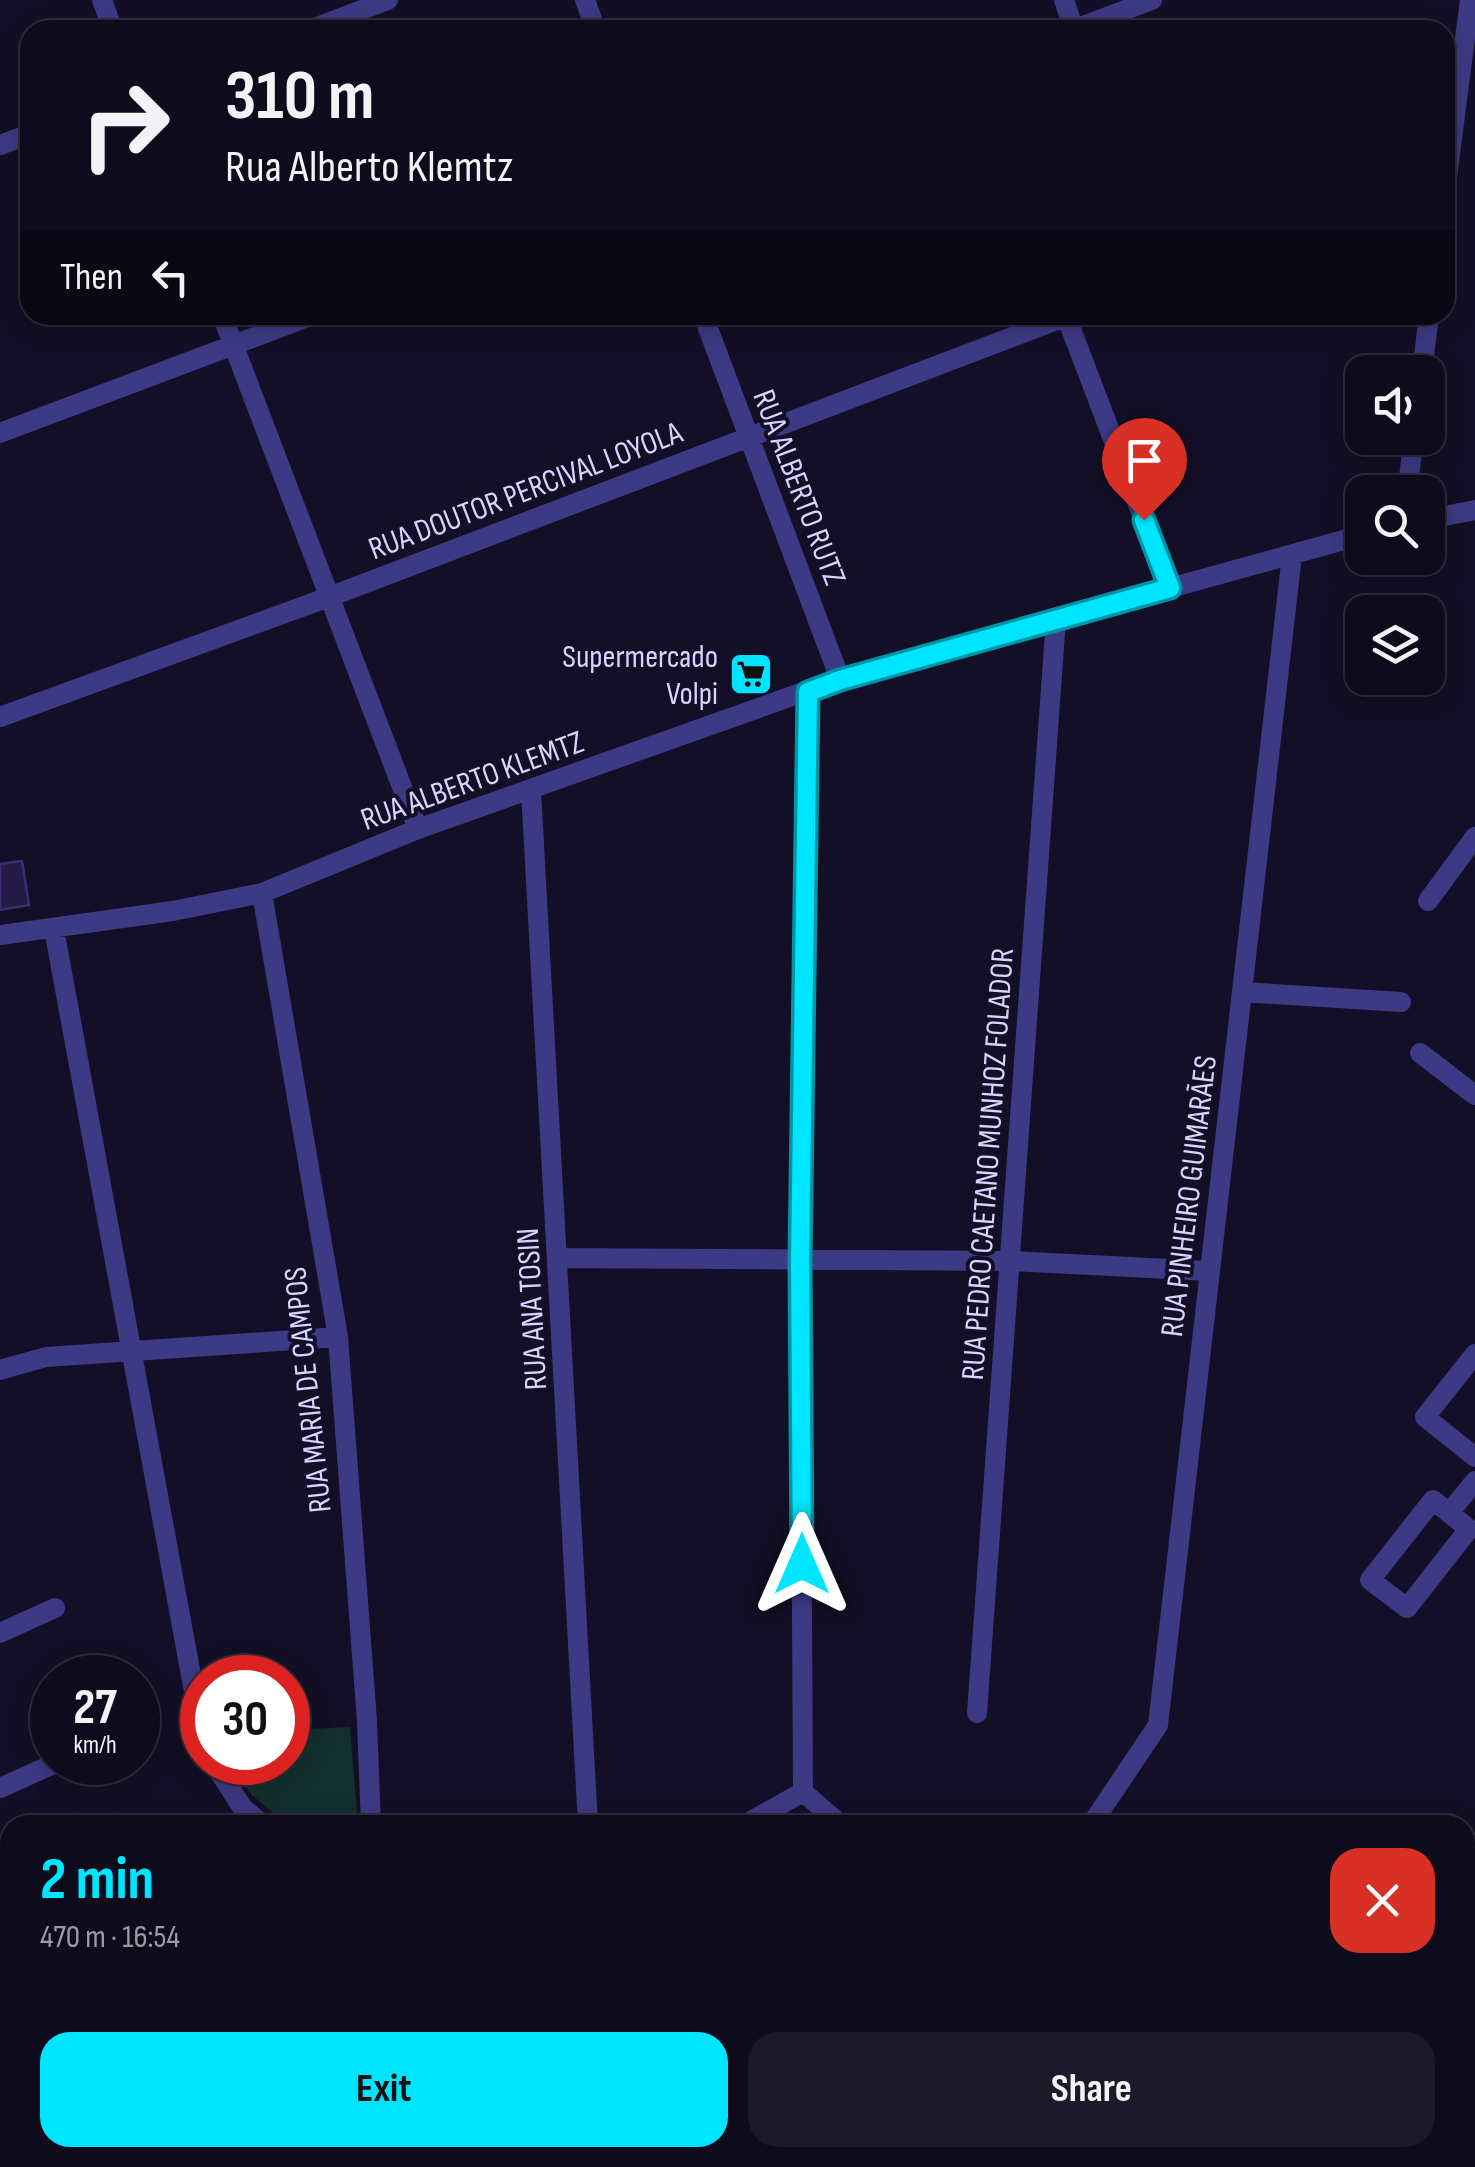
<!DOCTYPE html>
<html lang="en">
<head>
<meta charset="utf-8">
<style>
	body { margin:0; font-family:"Sofia Sans Condensed",sans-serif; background:#1c1929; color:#f1f3f6; height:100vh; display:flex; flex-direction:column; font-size:38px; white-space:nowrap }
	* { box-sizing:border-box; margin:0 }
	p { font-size:32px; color:#9b9ba3 }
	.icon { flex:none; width:55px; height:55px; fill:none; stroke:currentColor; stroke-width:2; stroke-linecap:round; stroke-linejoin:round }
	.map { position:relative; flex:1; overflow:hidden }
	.details { position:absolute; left:0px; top:1815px; width:1475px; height:352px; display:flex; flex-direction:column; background:#0e0b1c; border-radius:30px 30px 0 0; box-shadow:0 5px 25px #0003,0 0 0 2px #2e2b3b }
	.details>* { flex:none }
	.hud { position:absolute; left:20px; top:20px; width:1435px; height:305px; border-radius:30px; box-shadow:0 5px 25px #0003,0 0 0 2px #2e2b3b; background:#0e0b1c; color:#f1f3f6; overflow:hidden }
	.tools { position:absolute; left:1345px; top:355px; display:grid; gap:20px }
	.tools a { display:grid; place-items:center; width:100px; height:100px; border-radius:20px; background:#0e0b1c; box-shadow:0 5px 25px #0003,0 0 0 2px #2e2b3b; font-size:50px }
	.speed { position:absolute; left:30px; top:1655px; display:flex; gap:20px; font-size:50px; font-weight:700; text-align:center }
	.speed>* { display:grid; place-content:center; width:130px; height:130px; border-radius:50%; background:#0e0b1c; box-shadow:0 5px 25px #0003,0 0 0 2px #2e2b3b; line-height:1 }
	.speed small { font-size:25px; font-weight:400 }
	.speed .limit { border:15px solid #d22; background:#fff; color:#111 }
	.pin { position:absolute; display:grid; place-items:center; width:85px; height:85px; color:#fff; margin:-102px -42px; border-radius:50% 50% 50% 0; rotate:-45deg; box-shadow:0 0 10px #0007 }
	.pin .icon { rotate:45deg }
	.me { position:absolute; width:110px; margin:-55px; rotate:0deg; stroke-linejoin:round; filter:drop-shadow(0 0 8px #0008) }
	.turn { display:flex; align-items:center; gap:35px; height:210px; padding:0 40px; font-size:45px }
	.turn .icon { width:130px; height:130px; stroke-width:2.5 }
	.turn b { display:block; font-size:70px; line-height:85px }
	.then { display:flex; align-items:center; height:95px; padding:0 40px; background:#0003; gap:20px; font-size:38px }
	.round { display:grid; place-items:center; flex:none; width:105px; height:105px; border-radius:30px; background:#1c1929 }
	.summary { display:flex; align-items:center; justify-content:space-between; height:170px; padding:0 40px }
	h1 { font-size:60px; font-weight:700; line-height:75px; color:#00e5ff }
	.primary-button { display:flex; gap:20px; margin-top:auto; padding:20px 40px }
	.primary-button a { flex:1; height:115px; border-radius:30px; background:#00e5ff; color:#111; font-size:40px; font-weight:700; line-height:115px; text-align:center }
	.primary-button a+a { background:#1c1929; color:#f1f3f6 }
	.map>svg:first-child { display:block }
</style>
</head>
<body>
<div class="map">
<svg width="1475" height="2167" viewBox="0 0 1475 2167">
	<rect width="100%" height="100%" fill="#130f26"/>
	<path fill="#12302f" d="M350,1727L358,1825H287L252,1795L229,1763L288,1762V1730Z"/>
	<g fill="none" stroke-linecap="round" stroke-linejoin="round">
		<path stroke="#0c2248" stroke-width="5" d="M1465,1994L1475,1999"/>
	</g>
	<path fill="#241b47" stroke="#3b2d73" stroke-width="2.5" d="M22,861L29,905L0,910V864Z"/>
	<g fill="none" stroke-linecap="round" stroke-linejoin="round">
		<path stroke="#3d3a85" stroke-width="20" d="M102,0L113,30
			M585,0L596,30
			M1064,0L1074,30
			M309,30L388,0
			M1072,30L1152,0
			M0,145L30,134
			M1445,192L1470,0
			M222,315L418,829
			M703,315L840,679
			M1066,316L1170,588
			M1422,372L1429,315
			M0,433L313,315
			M1407,492L1414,438
			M1428,519L1475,510
			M0,717L329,597L1070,315
			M531,790L588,1825
			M262,893L338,1337L367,1721L371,1825
			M1428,901L1475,837
			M54,929L202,1735
			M0,935L173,911L262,893L418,829L840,679L1362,535
			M1242,992L1401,1002
			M1420,1053L1475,1095
			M558,1258L1010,1261L1210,1271
			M1475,1354L1425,1417L1475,1457
			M0,1370L46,1357L338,1337
			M1433,1500L1469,1529L1407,1608L1370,1580Z
			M1449,1513L1475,1481
			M0,1633L55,1608
			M977,1713L1056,619
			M213,1762L242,1807L263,1825
			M0,1788L58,1762
			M803,1792L800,1260L808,692
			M803,1792L841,1825
			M744,1825L803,1792
			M1091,1825L1158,1725L1292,555
			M1465,1930L1475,1918
			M0,1939L10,1940
			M1465,2033L1475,2041
			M0,2157L10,2145
			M100,2158L113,2167
			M683,2158L696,2167
			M1245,2158L1257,2167
			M403,2167L410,2158
			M831,2167L838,2158
			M1279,2167L1287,2158"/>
	</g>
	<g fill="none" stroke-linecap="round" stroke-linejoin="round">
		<g stroke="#0095a6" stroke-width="25">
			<path id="route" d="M802,1564L800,1260L808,692L840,680L1170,588L1144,520"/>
		</g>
		<use href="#route" stroke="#00e5ff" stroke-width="18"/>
	</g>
	<defs>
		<g id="supermarket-square" transform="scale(2.25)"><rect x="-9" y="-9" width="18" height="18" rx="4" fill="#00e5ff" stroke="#130f26"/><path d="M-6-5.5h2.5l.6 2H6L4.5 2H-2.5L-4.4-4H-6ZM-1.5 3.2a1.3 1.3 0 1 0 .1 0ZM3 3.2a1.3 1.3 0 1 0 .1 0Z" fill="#111"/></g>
	</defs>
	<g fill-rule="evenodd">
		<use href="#supermarket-square" x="751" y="674"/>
	</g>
	<g text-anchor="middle" stroke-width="8" stroke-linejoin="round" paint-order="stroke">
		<g font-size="32" fill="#d9d4ff" stroke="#130f26">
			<text transform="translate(800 487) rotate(69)" y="11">RUA ALBERTO RUTZ</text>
			<text transform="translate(525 490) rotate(-21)" y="11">RUA DOUTOR PERCIVAL LOYOLA</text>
			<text transform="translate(472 780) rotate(-20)" y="11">RUA ALBERTO KLEMTZ</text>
			<text transform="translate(987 1164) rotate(-86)" y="11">RUA PEDRO CAETANO MUNHOZ FOLADOR</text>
			<text transform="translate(1188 1196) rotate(-83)" y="11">RUA PINHEIRO GUIMARÃES</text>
			<text transform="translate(531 1309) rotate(-93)" y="11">RUA ANA TOSIN</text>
			<text transform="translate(307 1390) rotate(-96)" y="11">RUA MARIA DE CAMPOS</text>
		</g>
		<g font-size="32" fill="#d9d4ff" stroke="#130f26" text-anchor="end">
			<text x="718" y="667">Supermercado<tspan x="718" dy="37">Volpi</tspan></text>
		</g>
	</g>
</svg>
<div class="tools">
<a><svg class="icon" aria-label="sound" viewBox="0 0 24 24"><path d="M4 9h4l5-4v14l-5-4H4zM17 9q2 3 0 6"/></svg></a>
<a><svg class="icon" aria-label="search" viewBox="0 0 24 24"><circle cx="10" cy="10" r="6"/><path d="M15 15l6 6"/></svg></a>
<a><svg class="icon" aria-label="layers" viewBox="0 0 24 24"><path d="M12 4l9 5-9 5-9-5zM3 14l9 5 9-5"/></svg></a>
</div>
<div class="speed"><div>27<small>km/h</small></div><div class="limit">30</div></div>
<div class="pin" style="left:1144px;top:520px;background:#d93025"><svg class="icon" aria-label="arrive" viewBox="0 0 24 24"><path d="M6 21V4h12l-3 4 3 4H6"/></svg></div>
<svg class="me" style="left:802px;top:1564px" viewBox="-20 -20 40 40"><path d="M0-17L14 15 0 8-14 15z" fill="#00e5ff" stroke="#fff" stroke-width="4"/></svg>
<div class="hud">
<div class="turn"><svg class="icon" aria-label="right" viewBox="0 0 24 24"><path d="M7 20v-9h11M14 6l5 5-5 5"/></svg><div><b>310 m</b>Rua Alberto Klemtz</div></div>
<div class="then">Then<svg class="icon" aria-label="left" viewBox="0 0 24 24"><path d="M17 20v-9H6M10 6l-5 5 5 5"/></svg></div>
</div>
<section class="details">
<div class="summary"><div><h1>2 min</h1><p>470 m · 16:54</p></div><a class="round" style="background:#d93025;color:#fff"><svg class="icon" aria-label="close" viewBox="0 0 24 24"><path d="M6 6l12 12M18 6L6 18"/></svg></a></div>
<div class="primary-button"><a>Exit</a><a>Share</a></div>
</section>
</div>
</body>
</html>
